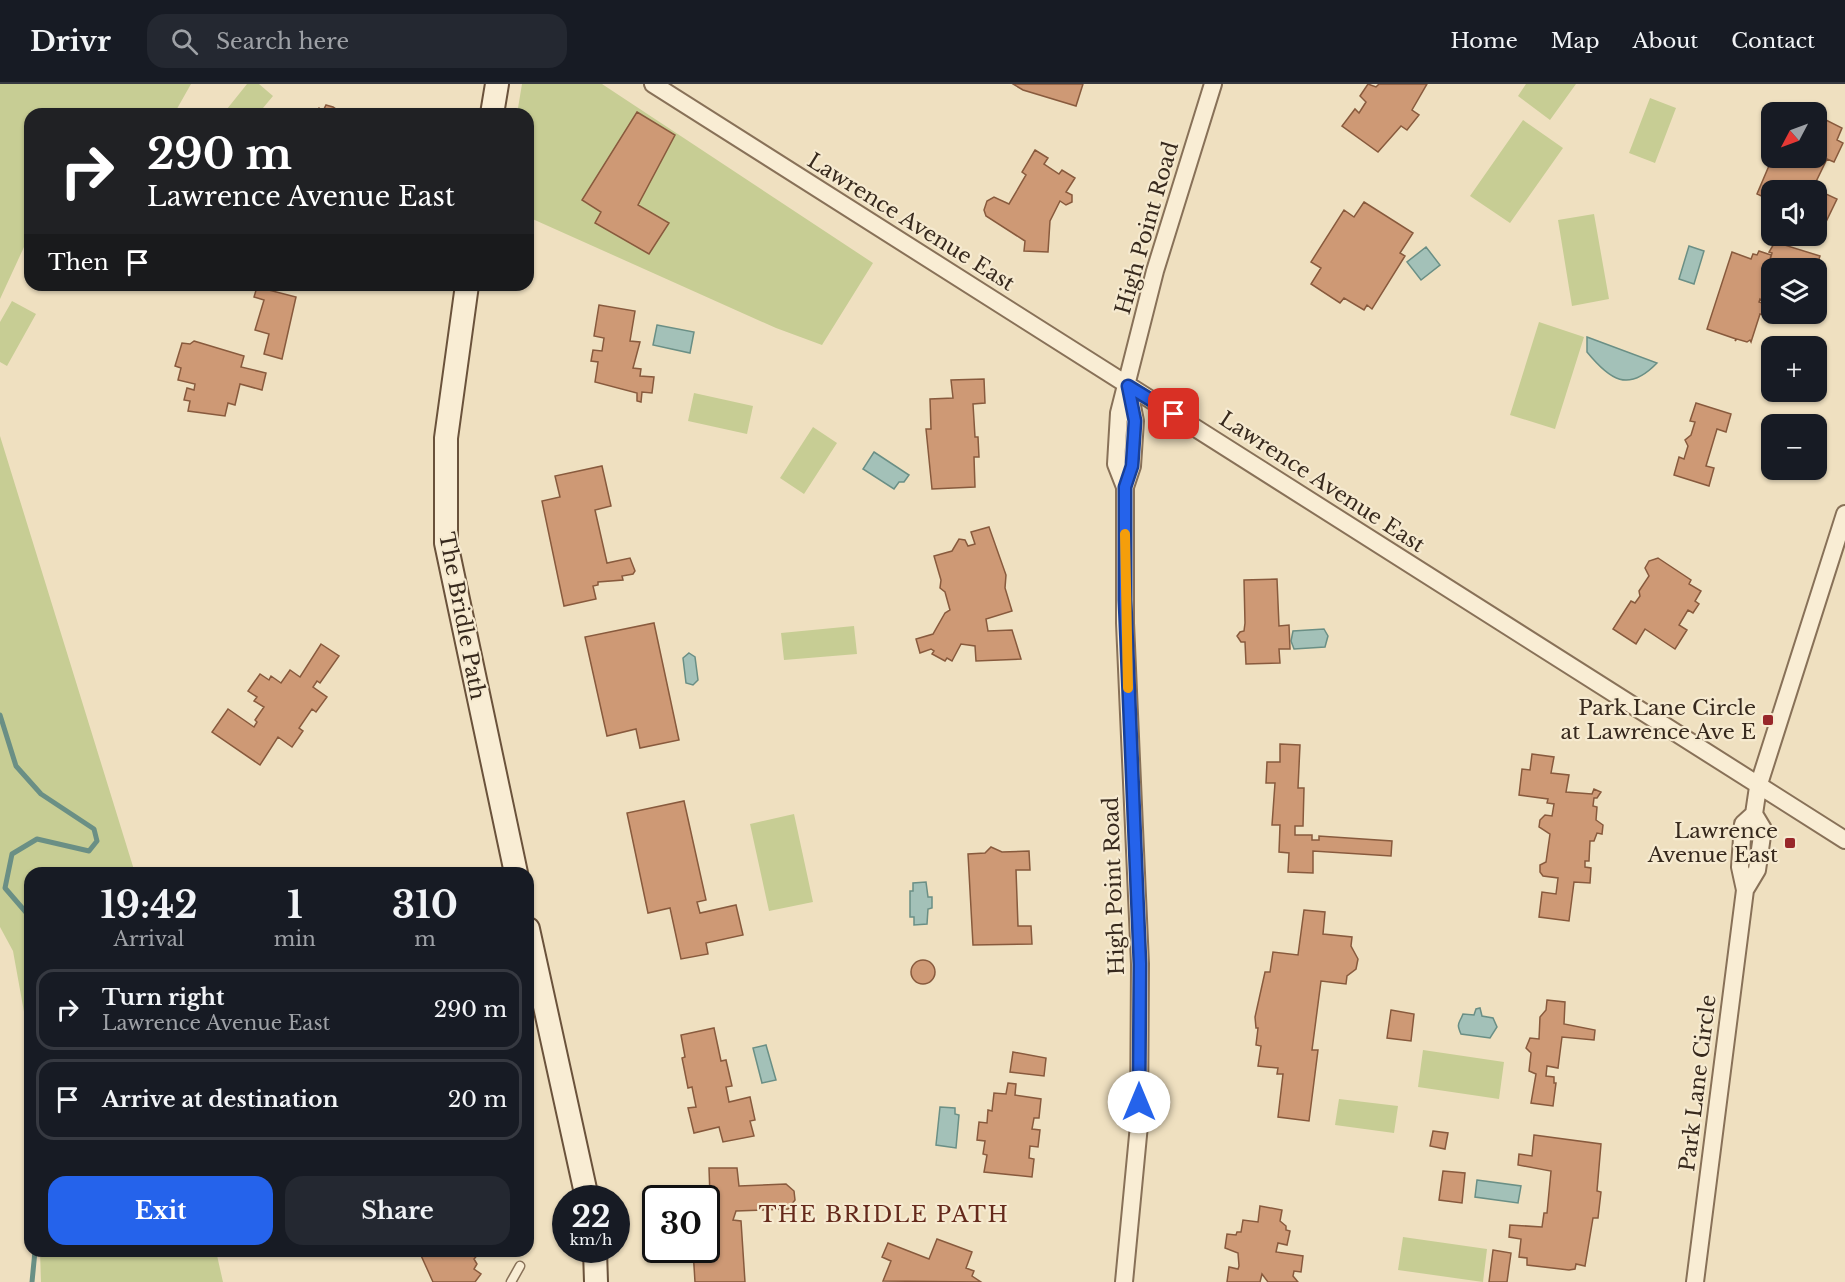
<!DOCTYPE html>
<html lang="en">
<head>
<meta charset="utf-8">
<style>
	body { margin:0; font-family:"Libre Baskerville",serif; background:#242831; color:#f1f3f6; height:100vh; display:flex; flex-direction:column; font-size:22px; white-space:nowrap }
	* { box-sizing:border-box; margin:0 }
	p { font-size:20px; color:#9ea1a6 }
	.icon { flex:none; width:33px; height:33px; fill:none; stroke:currentColor; stroke-width:2; stroke-linecap:round; stroke-linejoin:round }
	.map { position:relative; flex:1; overflow:hidden }
	.drawer { position:absolute; left:24px; top:783px; width:510px; height:390px; display:flex; flex-direction:column; background:#171b24; border-radius:18px; box-shadow:0 2px 4px #0004 }
	.drawer>* { flex:none }
	.hud { position:absolute; left:24px; top:24px; width:510px; height:183px; border-radius:18px; box-shadow:0 2px 4px #0004; background:#202124; color:#fff; overflow:hidden }
	.needle { width:39px; rotate:229deg }
	.controls { position:absolute; left:1761px; top:18px; display:grid; gap:12px }
	.controls a { display:grid; place-items:center; width:66px; height:66px; border-radius:12px; background:#171b24; box-shadow:0 2px 4px #0004; font-size:30px }
	.speed { position:absolute; left:552px; top:1101px; display:flex; gap:12px; font-size:30px; font-weight:700; text-align:center }
	.speed>* { display:grid; place-content:center; width:78px; height:78px; border-radius:50%; background:#171b24; box-shadow:0 2px 4px #0004; line-height:1 }
	.speed small { font-size:15px; font-weight:400 }
	.speed .limit { border:3px solid #111; border-radius:9px; background:#fff; color:#111 }
	.pin { position:absolute; display:grid; place-items:center; width:51px; height:51px; color:#fff; margin:-26px; border-radius:12px; box-shadow:0 3px 9px #0006 }
	.me { position:absolute; width:66px; margin:-33px; rotate:0deg; stroke-linejoin:round; filter:drop-shadow(0 0 4px #0008) }
	.turn { display:flex; align-items:center; gap:21px; height:126px; padding:0 24px; font-size:27px }
	.turn .icon { width:78px; height:78px; stroke-width:2.5 }
	.turn b { display:block; font-size:42px; line-height:51px }
	.then { display:flex; align-items:center; height:57px; padding:0 24px; background:#0003; gap:12px; font-size:22px }
	.eta { display:flex; justify-content:space-evenly; align-items:center; height:102px; text-align:center }
	.eta b { font-size:36px; font-weight:700; line-height:42px }
	.button { display:flex; gap:12px; margin-top:auto; padding:12px 24px }
	.button a { flex:1; height:69px; border-radius:18px; background:#2563eb; color:#fff; font-size:24px; font-weight:700; line-height:69px; text-align:center }
	.button a+a { background:#242831; color:#f1f3f6 }
	ul { padding:0; list-style:none }
	li { display:flex; align-items:center; gap:18px; height:81px; margin:0 12px 9px; padding:0 12px; border:3px solid #363941; border-radius:18px }
	li div { flex:1 }
	li b { display:block; font-size:22px }
	li em { font-style:normal }
	header { display:flex; align-items:center; gap:36px; box-sizing:border-box; height:84px; padding:0 30px; background:#171b24; border-bottom:2px solid #363941 }
	header strong { font-size:28px }
	nav { display:flex; gap:33px; margin-inline-start:auto; font-size:21px }
	.search { width:420px; height:54px; background:#242831; display:flex; align-items:center; gap:15px; box-sizing:border-box; padding:0 21px; border-radius:18px; color:#9ea1a6; font-size:22px }
	.map>svg:first-child { display:block }
</style>
</head>
<body>
<header>
<strong>Drivr</strong>
<div class="search"><svg class="icon" aria-label="search" viewBox="0 0 24 24"><circle cx="10" cy="10" r="6"/><path d="M15 15l6 6"/></svg>Search here</div>
<nav><a>Home</a><a>Map</a><a>About</a><a>Contact</a></nav>
</header>
<div class="map">
<svg width="1845" height="1198" viewBox="0 0 1845 1198">
	<rect width="100%" height="100%" fill="#efe0c0"/>
	<path fill="#c7cd94" d="M0,0H191L174,30H30V150L0,215Z
		M247,0H259L273,12L258,30H223Z
		M522,0H602L873,179L822,261L776,244L528,133V30H517Z
		M1526,0H1576L1550,36L1518,12Z
		M1650,14L1676,24L1655,79L1629,69Z
		M1523,36L1563,64L1510,139L1470,112Z
		M1594,130L1609,215L1572,222L1558,136Z
		M12,217L36,230L7,282L0,278V238Z
		M1539,238L1584,253L1555,345L1510,331Z
		M694,309L753,322L747,350L688,337Z
		M813,343L837,359L804,410L780,394Z
		M0,352L135,789H30V961L13,867L0,843Z
		M854,542L857,570L784,576L781,549Z
		M794,730L813,818L769,827L750,740Z
		M1423,966L1504,978L1499,1015L1418,1003Z
		M1339,1015L1398,1022L1394,1049L1335,1041Z
		M1403,1153L1487,1165L1483,1198L1398,1186Z
		M40,1167H216L223,1198H41Z"/>
	<path fill="#a3c1b8" stroke="#6a8f85" stroke-width="1.5" d="M1689,162L1704,167L1694,200L1679,195Z
		M1426,163L1440,181L1421,196L1407,178Z
		M657,241L694,248L690,269L653,261Z
		M1587,253L1657,279C1628,309 1610,296 1587,268Z
		M874,368L909,391L904,398H899L894,405L863,385Z
		M1324,545L1328,552L1325,563L1294,565L1291,557L1293,547Z
		M689,569L695,573L698,596L693,601L686,599L683,574Z
		M926,798L928,813H932V824L928,825L927,840L914,841V833H910V807H913V799Z
		M1480,924L1482,932L1493,934L1497,943L1490,954L1461,950C1456,939 1459,940 1463,930L1474,931L1476,925Z
		M766,961L776,996L762,999L753,964Z
		M940,1023L955,1024V1030L959,1031L956,1064L936,1061Z
		M1477,1096L1521,1102L1518,1119L1475,1113Z"/>
	<g fill="none" stroke-linecap="round" stroke-linejoin="round">
		<path stroke="#6a8f85" stroke-width="5" d="M0,631L16,682L41,710L94,745L97,757L89,767L37,755L12,770L5,804L30,833
			M32,1198L35,1167"/>
	</g>
	<path fill="#ce9975" stroke="#885a3d" stroke-width="1.5" d="M1013,0H1083L1076,22L1023,6Z
		M1368,0L1376,3L1379,0H1427L1412,26L1419,31L1407,46L1401,42L1378,68L1342,42L1355,25L1359,29L1366,18L1360,12Z
		M326,21L333,23L343,30H315L319,24L323,27Z
		M637,28L675,51L638,121L669,139L649,170L595,139L601,128L582,116Z
		M1816,31L1842,44L1837,56L1843,59L1834,78L1827,75L1813,104L1837,115L1823,144L1816,141V106H1772V117L1757,110L1771,77L1781,82L1785,74H1816Z
		M1035,66L1048,74L1044,80L1059,90L1062,86L1075,94L1066,108L1072,111V118L1066,121L1060,117L1050,137L1048,168L1024,167L1025,157L986,132L984,126L987,117L994,113L1009,120L1026,91L1022,88Z
		M1364,118L1413,149L1400,169L1405,172L1372,225L1367,221L1364,226L1344,214L1340,219L1311,200L1321,184L1311,178L1344,126L1354,133Z
		M1775,158L1820,172L1816,184H1798L1770,176L1772,169L1769,168Z
		M1759,167L1771,171L1770,176L1777,179V184H1772V195L1764,218L1760,215L1759,218L1772,222L1773,234L1760,230L1751,258L1750,256L1747,258L1737,255L1735,257L1736,255L1707,245L1732,168L1751,175L1753,170L1757,171Z
		M257,203L296,213L282,275L264,270L269,250L255,246L264,216L254,213Z
		M599,221L635,227L630,257L640,258L633,284L641,285L640,292L654,293L652,309L642,308L641,318L637,317V309L595,298L598,278L591,277L593,266L602,267L604,254L594,252Z
		M194,257L244,272L241,283L266,289L262,306L240,300L235,321L228,319L225,332L188,327L190,317L184,316L187,304L194,306L195,300L178,296L181,284L175,282L182,259L190,260Z
		M984,295L985,319L973,320L975,353H978L979,373H974L975,403L932,405L926,345H931L930,315L953,314L951,296Z
		M1696,319L1731,330L1726,348L1717,345L1706,382L1714,384L1709,402L1674,391L1679,373L1684,375L1688,362L1685,356L1691,351L1695,338L1690,337Z
		M602,382L611,422L595,426L607,479L630,474L635,487L633,490L622,492L623,496L598,498V501L593,502L596,515L564,522L542,417L560,413L555,392Z
		M989,443L1006,491L1005,504L1012,527L986,535L988,547L1012,546L1021,575L976,577L975,562L961,560L952,577L947,574L945,577L932,570L934,567L931,565L920,569L916,555L933,550L945,529L950,526L945,508L940,504L941,496L934,472L952,467L959,455L965,456L968,462L975,460L971,448Z
		M1658,474L1691,496L1689,500L1701,507L1695,517L1699,520L1693,529L1688,526L1679,541L1687,546L1675,565L1645,545L1636,560L1613,545L1631,517L1635,519L1640,512L1639,507L1649,492L1645,484L1649,477Z
		M1277,495L1279,542L1289,541L1290,565H1279L1280,579L1246,580L1245,558H1241L1237,552L1240,548L1244,547L1245,539L1244,496Z
		M654,539L679,656L640,664L636,645L607,652L585,553Z
		M321,560L339,572L320,599L317,597L313,603L327,613L316,628L312,625L299,644L303,647L292,663L278,653L260,681L212,648L228,625L254,643L257,638L255,636L264,623L254,617L257,613L248,607L260,590L269,596L271,592L281,599L290,586L300,593Z
		M1280,660L1300,661L1298,704H1304L1303,742H1295V751H1312V756H1319V752L1392,757L1391,772L1313,767V789L1288,788L1289,769L1279,768L1280,741H1272L1275,699H1266L1267,678H1280Z
		M1532,670L1554,673L1551,689L1569,691L1566,708L1592,710L1594,705L1601,708L1597,714H1594L1593,722L1597,723L1596,736L1603,741L1602,750L1597,749L1594,757H1590L1589,777H1585V783L1591,784L1590,799L1574,798L1569,837L1539,833L1542,808L1556,810L1558,794L1543,792L1540,788V781L1546,778L1550,750L1539,743L1540,736L1545,731L1552,732L1554,720L1547,719L1548,715L1519,711L1522,685L1530,686Z
		M684,717L706,816L697,818L700,829L736,821L743,851L706,859L708,870L681,875L670,824L648,829L627,729Z
		M991,763L1002,768L1029,767L1030,786H1016L1018,842H1031L1032,860L973,861L968,770L985,769Z
		M1304,826L1325,828L1323,850L1352,853L1351,862L1358,875L1356,885L1347,892L1346,900L1321,897L1312,966H1318L1309,1037L1278,1033L1283,990H1277L1278,984L1258,982L1261,962L1256,961L1258,944H1256L1255,933L1265,888H1270L1273,868L1298,871Z
		M911 888a12 12 0 1 1 24 0a12 12 0 1 1-24 0Z
		M1547,916L1565,918L1564,940L1595,946L1594,956L1562,953L1558,984L1547,982L1546,992L1554,993V999H1556L1553,1022L1531,1019L1536,990L1529,987L1531,969L1526,964L1530,954L1539,955L1540,933L1546,926Z
		M1391,926L1414,930L1411,957L1387,954Z
		M714,944L721,977L726,976L732,1002L726,1003L729,1018L750,1013L755,1036L750,1037L754,1052L723,1058L719,1043L694,1049L688,1024L696,1023L692,1003L688,1004L682,974L685,973L681,951Z
		M1013,968L1046,974L1044,992L1010,988Z
		M1008,999L1016,1000L1015,1011L1041,1015L1039,1034H1034L1032,1045L1040,1046L1038,1063L1030,1062L1029,1074L1034,1075L1032,1093L984,1088L987,1071L983,1070L985,1057L977,1056L979,1038L987,1039L988,1026L992,1027L994,1009L1006,1010Z
		M1433,1047L1448,1049L1445,1065L1430,1062Z
		M1534,1051L1601,1060L1597,1107L1601,1108L1598,1134H1593L1585,1182L1576,1180L1575,1185L1569,1186L1527,1181V1174L1519,1173L1521,1155L1509,1153L1510,1141L1542,1143L1544,1129H1547L1551,1087L1518,1081L1519,1070L1532,1072Z
		M709,1084H737L739,1102L786,1100L794,1107L795,1116L788,1125L736,1127L733,1136L741,1137L745,1198H695L693,1166H706V1114H696L710,1112Z
		M1443,1087L1465,1089L1462,1119L1439,1116Z
		M1260,1122L1282,1126L1280,1137L1286,1142V1146L1290,1147L1287,1161L1278,1159L1276,1168L1303,1172L1301,1188L1294,1187L1293,1192L1298,1198H1268L1262,1190L1260,1198H1227L1229,1183L1238,1185L1239,1182L1238,1169L1225,1164L1227,1150L1236,1151L1237,1148H1241L1243,1136L1258,1138Z
		M937,1155L972,1168L966,1184L974,1187L972,1192L981,1198L883,1197L891,1177L882,1173L888,1159L929,1175Z
		M1493,1166L1511,1169L1507,1198H1489Z
		M419,1167H481L474,1175L477,1180L474,1185L481,1190L475,1198H433Z"/>
	<g fill="none" stroke-linecap="round" stroke-linejoin="round">
		<g stroke="#887158" stroke-width="11">
			<path id="lane" d="M511,1198L520,1182"/>
		</g>
		<g stroke="#887158" stroke-width="20">
			<path id="street" d="M653,0L1845,756
				M1125,403L1116,380L1119,329L1155,187L1213,0
				M1745,806L1740,783L1743,740L1754,730
				M1124,1198L1139,1041L1140,880L1125,539V403L1132,382L1135,337L1128,302
				M1695,1198L1745,806L1757,786L1763,745L1754,730L1758,703L1845,430"/>
		</g>
		<g stroke="#6a523b" stroke-width="26">
			<path id="secondary" d="M492,30L497,0
				M467,201L446,354V459L516,789
				M528,845L587,1114
				M595,1166L596,1198"/>
		</g>
		<use href="#lane" stroke="#f9edd4" stroke-width="8"/>
		<use href="#street" stroke="#f9edd4" stroke-width="16"/>
		<use href="#secondary" stroke="#f9edd4" stroke-width="22"/>
	</g>
	<g fill="none" stroke-linecap="round" stroke-linejoin="round">
		<g stroke="#184099" stroke-width="15">
			<path id="route" d="M1139,1018L1140,880L1125,516V403L1132,382L1135,337L1128,302L1174,330"/>
		</g>
		<use href="#route" stroke="#2563eb" stroke-width="10"/>
		<path stroke="#f59e0b" stroke-width="10" d="M1125,450L1128,604"/>
	</g>
	<g fill="#98272a" stroke="#f6ead0" stroke-width="2">
		<rect x="1762" y="630" width="12" height="12" rx="3"/>
		<rect x="1784" y="753" width="12" height="12" rx="3"/>
	</g>
	<g text-anchor="middle" stroke-width="4.5" stroke-linejoin="round" paint-order="stroke">
		<g font-size="21" fill="#37291d" stroke="#f6ead0">
			<text transform="translate(911 138) rotate(32)" y="7">Lawrence Avenue East</text>
			<text transform="translate(1147 144) rotate(-74)" y="7">High Point Road</text>
			<text transform="translate(1322 398) rotate(33)" y="7">Lawrence Avenue East</text>
			<text transform="translate(462 532) rotate(79)" y="7">The Bridle Path</text>
			<text transform="translate(1114 802) rotate(-92)" y="7">High Point Road</text>
			<text transform="translate(1698 999) rotate(-83)" y="7">Park Lane Circle</text>
		</g>
		<g font-size="21" fill="#37291d" stroke="#f6ead0" text-anchor="end">
			<text x="1756" y="631">Park Lane Circle<tspan x="1756" dy="24">at Lawrence Ave E</tspan></text>
			<text x="1778" y="754">Lawrence<tspan x="1778" dy="24">Avenue East</tspan></text>
		</g>
		<g font-size="22" letter-spacing="1.5" fill="#65291b" stroke="#f6ead0">
			<text x="884" y="1138">THE BRIDLE PATH</text>
		</g>
	</g>
</svg>
<div class="controls">
<a><svg class="needle" viewBox="-14 -14 28 28"><path d="M0-13l5 13h-10z" fill="#e53935"/><path d="M0 13l5-13h-10z" fill="#9ea1a6"/></svg></a>
<a><svg class="icon" aria-label="sound" viewBox="0 0 24 24"><path d="M4 9h4l5-4v14l-5-4H4zM17 9q2 3 0 6"/></svg></a>
<a><svg class="icon" aria-label="layers" viewBox="0 0 24 24"><path d="M12 4l9 5-9 5-9-5zM3 14l9 5 9-5"/></svg></a>
<a>+</a>
<a>−</a>
</div>
<div class="speed"><div>22<small>km/h</small></div><div class="limit">30</div></div>
<div class="pin" style="left:1174px;top:330px;background:#d93025"><svg class="icon" aria-label="arrive" viewBox="0 0 24 24"><path d="M6 21V4h12l-3 4 3 4H6"/></svg></div>
<svg class="me" style="left:1139px;top:1018px" viewBox="-20 -20 40 40"><circle r="19" fill="#fff"/><path d="M0-13L10 11 0 6-10 11z" fill="#2563eb"/></svg>
<div class="hud">
<div class="turn"><svg class="icon" aria-label="right" viewBox="0 0 24 24"><path d="M7 20v-9h11M14 6l5 5-5 5"/></svg><div><b>290 m</b>Lawrence Avenue East</div></div>
<div class="then">Then<svg class="icon" aria-label="arrive" viewBox="0 0 24 24"><path d="M6 21V4h12l-3 4 3 4H6"/></svg></div>
</div>
<section class="drawer">
<div class="eta">
<div><b>19:42</b><p>Arrival</p></div>
<div><b>1</b><p>min</p></div>
<div><b>310</b><p>m</p></div>
</div>
<ul>
<li><svg class="icon" aria-label="right" viewBox="0 0 24 24"><path d="M7 20v-9h11M14 6l5 5-5 5"/></svg><div><b>Turn right</b><p>Lawrence Avenue East</p></div><em>290 m</em></li>
<li><svg class="icon" aria-label="arrive" viewBox="0 0 24 24"><path d="M6 21V4h12l-3 4 3 4H6"/></svg><div><b>Arrive at destination</b></div><em>20 m</em></li>
</ul>
<div class="button"><a>Exit</a><a>Share</a></div>
</section>
</div>
</body>
</html>
